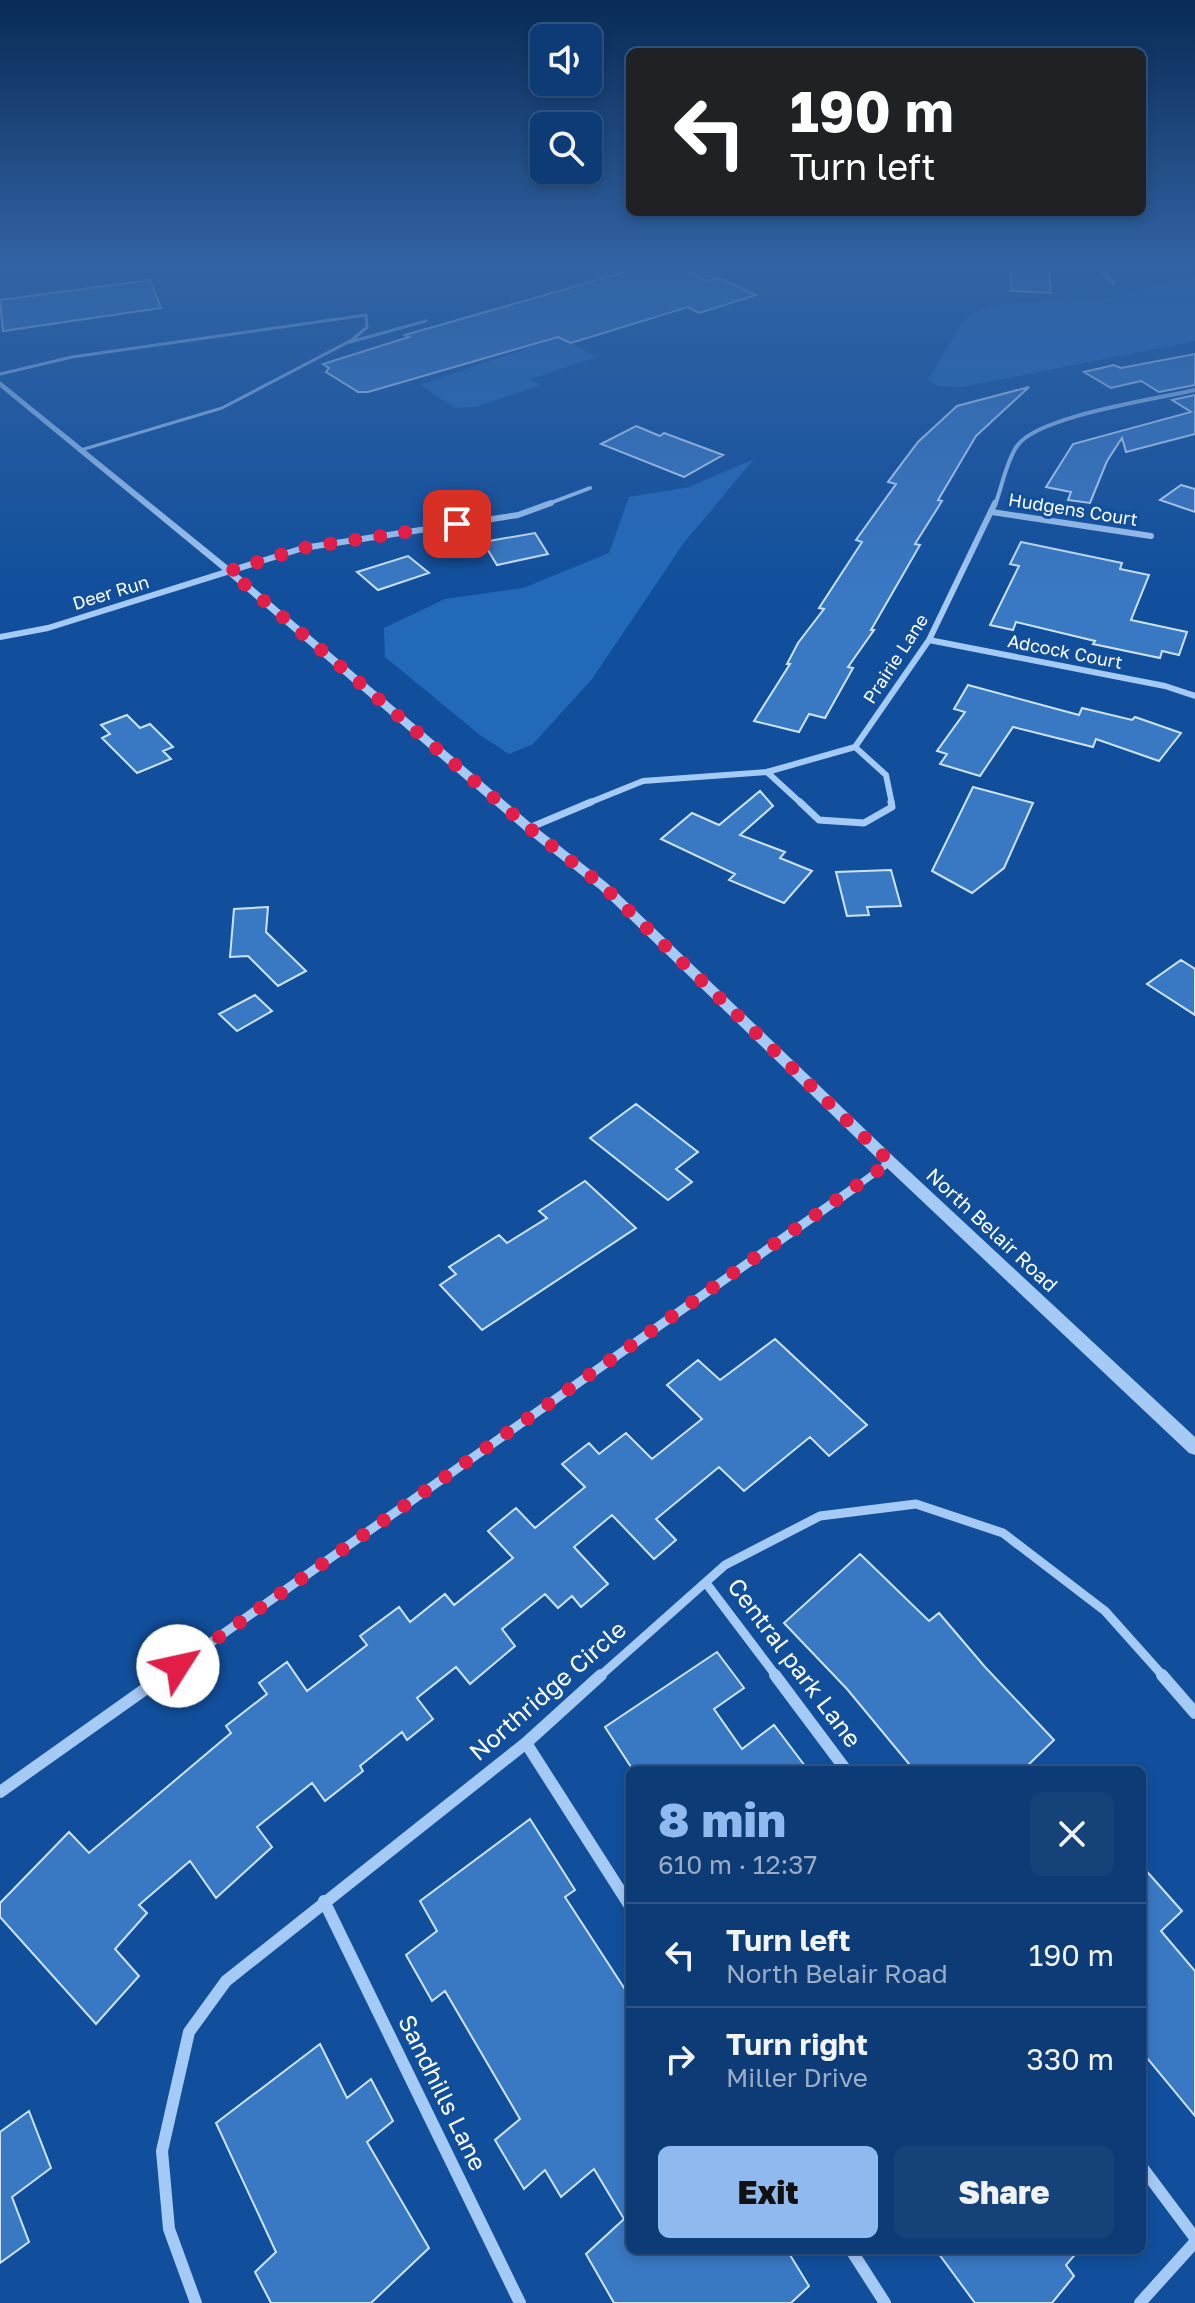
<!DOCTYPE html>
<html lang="en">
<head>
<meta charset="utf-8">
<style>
	body { margin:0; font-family:"Golos Text",sans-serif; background:#16427a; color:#f1f3f6; height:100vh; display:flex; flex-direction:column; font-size:30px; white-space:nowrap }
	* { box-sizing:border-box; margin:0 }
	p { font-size:26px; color:#9aadc5 }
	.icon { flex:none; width:44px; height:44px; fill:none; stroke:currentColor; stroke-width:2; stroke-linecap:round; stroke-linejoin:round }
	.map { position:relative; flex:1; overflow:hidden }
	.side { position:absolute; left:626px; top:1766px; width:520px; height:488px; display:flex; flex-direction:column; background:#0d3b75; border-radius:12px; box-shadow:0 4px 12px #0003,0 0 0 2px #2d5587 }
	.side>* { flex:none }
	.hud { position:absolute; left:626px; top:48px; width:520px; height:168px; border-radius:12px; box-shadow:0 4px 12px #0003,0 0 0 2px #2d5587; background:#202124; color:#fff; overflow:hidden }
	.fabs { position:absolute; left:530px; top:24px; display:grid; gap:16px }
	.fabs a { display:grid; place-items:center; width:72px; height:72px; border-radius:12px; background:#0d3b75; box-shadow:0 4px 12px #0003,0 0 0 2px #2d5587; font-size:40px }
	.pin { position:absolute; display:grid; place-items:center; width:68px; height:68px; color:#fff; margin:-34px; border-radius:16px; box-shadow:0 4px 12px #0006 }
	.me { position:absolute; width:88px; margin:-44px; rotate:55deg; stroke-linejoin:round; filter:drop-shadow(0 0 6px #0008) }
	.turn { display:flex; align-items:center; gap:28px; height:168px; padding:0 32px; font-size:36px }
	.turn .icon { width:104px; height:104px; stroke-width:2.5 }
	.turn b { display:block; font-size:56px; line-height:68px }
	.round { display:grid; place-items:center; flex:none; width:84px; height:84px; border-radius:12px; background:#16427a }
	.headline { display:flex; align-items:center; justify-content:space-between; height:136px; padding:0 32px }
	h1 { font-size:48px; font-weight:800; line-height:60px; color:#90b9f0 }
	.cta { display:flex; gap:16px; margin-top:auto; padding:16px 32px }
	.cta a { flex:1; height:92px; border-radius:12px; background:#90b9f0; color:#111; font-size:32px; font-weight:800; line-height:92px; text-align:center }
	.cta a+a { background:#16427a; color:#f1f3f6 }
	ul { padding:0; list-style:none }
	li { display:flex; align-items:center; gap:24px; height:104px; padding:0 32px; border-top:2px solid #2d5587 }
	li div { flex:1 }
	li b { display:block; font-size:30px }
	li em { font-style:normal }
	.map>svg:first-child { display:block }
</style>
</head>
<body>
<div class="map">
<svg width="1195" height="2303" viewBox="0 0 1195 2303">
	<rect width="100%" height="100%" fill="#114f9c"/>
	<path fill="#2369ba" d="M1195,274V341L963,387L938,386L928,380L965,319L989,305L1110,298Z
		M558,337L597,357L530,379L541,385L475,407L456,408L420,385Z
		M754,459L683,544L592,679L533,744L509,754L480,735L385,657L384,628L445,599L523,588L609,553L629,497L689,487Z"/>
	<path fill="#3978c3" stroke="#cee4fe" stroke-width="2" d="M635,269H681L706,281L718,278L756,295L699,313L688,307L571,343L558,337L368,392H358L326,372L329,368L323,364L409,337L405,335Z
		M1011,269H1049L1051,293L1011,291Z
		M150,280L161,308L3,331L0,300Z
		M1195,354V385L1159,392L1141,381L1111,388L1084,372L1114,365L1121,368Z
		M1029,387L976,436L938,500L942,501L915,544L920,545L871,630H874L848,667L853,668L825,718L809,714L799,732L754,721L790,664H787L798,643L824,609L819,608L862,542L856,540L896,484L888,482L918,442L957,406Z
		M1195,395V434L1126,452L1122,438L1107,461L1090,503L1068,500L1071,492L1046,487L1073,444L1191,412L1172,400Z
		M636,426L660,436L664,433L723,455L684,477L601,444Z
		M1181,485L1195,489V512L1160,500Z
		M535,533L548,554L497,565L483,542Z
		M1021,542L1122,563L1120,569L1149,575L1131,620L1187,632L1179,655L1162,651L1160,658L1093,644L1095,641L1016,622L1013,630L990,625L1019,566L1010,564Z
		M408,556L429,573L378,590L357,572Z
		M968,685L1079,715L1082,708L1132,720L1135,717L1181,733L1159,761L1096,739L1093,747L1013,727L980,776L940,764L947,754L937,751L965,712L954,709Z
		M127,715L140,728L150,724L173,747L163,751L171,759L137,773L102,738L110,734L101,725Z
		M973,787L1033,803L1004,868L972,893L932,871Z
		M760,791L773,806L740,835L785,852L780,858L812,871L784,903L729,880L735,874L661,839L692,813L719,825Z
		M891,870L901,906L867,907L869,915L847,916L836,872Z
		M268,907L266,932L306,971L278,986L248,956L230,957L234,909Z
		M1181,960L1195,969V1015L1147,984Z
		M255,995L272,1011L237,1031L219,1014Z
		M636,1104L698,1152L676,1169L692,1182L668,1200L590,1138Z
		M585,1181L636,1228L482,1330L440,1285L456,1274L449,1267L499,1235L507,1243L547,1218L539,1211Z
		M775,1339L867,1425L829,1456L810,1437L744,1491L719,1467L656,1519L676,1540L654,1559L612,1515L574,1547L608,1584L581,1607L572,1596L558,1608L545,1594L502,1629L515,1646L470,1684L456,1667L417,1698L433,1719L407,1740L402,1732L360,1766L363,1771L325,1801L312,1783L257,1827L272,1847L216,1898L190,1861L139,1905L147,1913L115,1949L139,1976L96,2024L0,1917V1903L69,1832L89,1853L231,1733L226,1726L267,1694L259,1683L287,1662L307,1691L367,1645L360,1636L399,1607L410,1622L445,1594L454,1605L513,1558L488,1531L516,1508L535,1528L585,1487L562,1464L589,1443L599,1454L626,1433L652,1459L702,1419L667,1385L698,1360L720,1380Z
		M860,1554L929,1621L939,1613L985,1667L1054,1740L1023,1770H914L847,1689L784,1623Z
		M717,1652L744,1688L714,1709L742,1749L774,1725L808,1770H633L605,1727Z
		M530,1819L575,1890L565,1897L630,1997V2250H787L809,2286L791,2303H614L586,2254L624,2219L594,2169L561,2197L545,2170L524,2189L495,2140L520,2119L445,1991L432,2001L406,1955L437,1931L420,1901Z
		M1142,1866L1182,1911L1161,1931L1195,1971V2116L1142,2052Z
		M320,2044L347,2098L371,2079L393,2121L367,2142L429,2248L371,2303H271L255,2272L276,2252L216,2123Z
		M29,2111L51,2168L12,2197L29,2242L0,2263V2132Z
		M936,2250H1079L1066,2265L1074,2276L1052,2303H975Z"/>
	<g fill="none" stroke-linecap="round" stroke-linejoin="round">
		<path stroke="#a5caf5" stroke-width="3" d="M350,342L426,321
			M0,374L72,357L366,315L367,327L352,340L222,408L81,450"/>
		<path stroke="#a5caf5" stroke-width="4" d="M1099,269L1114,283
			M545,505L590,488
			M995,505C1002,487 1006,462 1017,446C1037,416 1157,399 1195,390"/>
		<path stroke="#a5caf5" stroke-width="6" d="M992,512L1151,536
			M0,637L48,628L303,548L518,515L551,503
			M929,640L1165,686L1195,696
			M855,747L886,775L892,804
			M767,772L802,804
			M586,804L643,781L767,772L855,747L929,640L995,503"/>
		<path stroke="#a5caf5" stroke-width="7" d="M800,802L819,820L864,823L892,807L891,802
			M529,828L591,802
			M854,1188L890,1162"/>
		<path stroke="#a5caf5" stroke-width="9" d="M706,1583L777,1677
			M162,1677L857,1186
			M599,1677L725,1565L820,1516L916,1504L1003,1533L1105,1611L1164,1677"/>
		<path stroke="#a5caf5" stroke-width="12" d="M775,1675L846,1770
			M1162,1675L1195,1713
			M526,1743L630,1906
			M0,1792L165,1675
			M324,1901L520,2303
			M1142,2167L1195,2238
			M851,2250L885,2303
			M196,2303L169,2229L162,2151L189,2032L226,1981L526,1743L601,1675
			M1140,2303L1195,2242"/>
		<path fill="#a5caf5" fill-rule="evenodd" d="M0,381L232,569L533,825L607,883L895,1158L1195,1437V1455L1189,1453L885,1166L599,889L525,831L226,573L0,387Z"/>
	</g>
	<linearGradient id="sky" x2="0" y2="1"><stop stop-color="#092b56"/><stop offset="0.45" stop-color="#3263a4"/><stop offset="1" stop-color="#3263a4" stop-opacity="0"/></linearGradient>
	<rect width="1195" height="592" fill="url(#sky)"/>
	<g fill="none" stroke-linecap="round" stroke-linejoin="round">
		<path stroke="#e11d48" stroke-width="14" stroke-dasharray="0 25.2" d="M178,1666L890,1162L603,886L529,828L229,571L303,548L457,524"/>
	</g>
	<g text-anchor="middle" stroke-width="6" stroke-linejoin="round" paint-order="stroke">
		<g font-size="18" fill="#fff" stroke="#114f9c">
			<text transform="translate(1073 510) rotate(9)" y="6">Hudgens Court</text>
			<text transform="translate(111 593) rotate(-17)" y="6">Deer Run</text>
			<text transform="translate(1065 652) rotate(11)" y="6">Adcock Court</text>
			<text transform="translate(896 659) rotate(-57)" y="6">Prairie Lane</text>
		</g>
		<g font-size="20" fill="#fff" stroke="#114f9c">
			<text transform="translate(992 1230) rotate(43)" y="7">North Belair Road</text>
		</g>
		<g font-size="24" fill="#fff" stroke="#114f9c">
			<text transform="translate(794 1663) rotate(53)" y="8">Central park Lane</text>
			<text transform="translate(548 1691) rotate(-41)" y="8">Northridge Circle</text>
			<text transform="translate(442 2093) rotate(64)" y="8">Sandhills Lane</text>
		</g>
	</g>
</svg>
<div class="fabs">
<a><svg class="icon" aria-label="sound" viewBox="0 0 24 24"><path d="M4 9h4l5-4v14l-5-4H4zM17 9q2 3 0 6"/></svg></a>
<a><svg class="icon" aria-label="search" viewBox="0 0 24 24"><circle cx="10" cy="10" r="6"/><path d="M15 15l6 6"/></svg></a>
</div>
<div class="pin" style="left:457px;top:524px;background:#d93025"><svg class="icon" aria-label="arrive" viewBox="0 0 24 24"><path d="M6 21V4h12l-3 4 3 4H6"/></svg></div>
<svg class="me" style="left:178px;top:1666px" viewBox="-20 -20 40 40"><circle r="19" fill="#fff"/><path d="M0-13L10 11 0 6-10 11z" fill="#e11d48"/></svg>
<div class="hud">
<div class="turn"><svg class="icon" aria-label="left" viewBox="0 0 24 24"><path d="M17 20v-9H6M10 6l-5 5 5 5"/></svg><div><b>190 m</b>Turn left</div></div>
</div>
<section class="side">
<div class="headline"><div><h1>8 min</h1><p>610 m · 12:37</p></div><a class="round"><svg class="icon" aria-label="close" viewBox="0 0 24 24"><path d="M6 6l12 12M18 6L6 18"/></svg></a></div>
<ul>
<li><svg class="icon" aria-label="left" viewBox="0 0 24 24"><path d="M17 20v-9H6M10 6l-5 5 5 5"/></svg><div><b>Turn left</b><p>North Belair Road</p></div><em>190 m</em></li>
<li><svg class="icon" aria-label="right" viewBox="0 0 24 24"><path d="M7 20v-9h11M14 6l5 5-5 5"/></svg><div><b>Turn right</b><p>Miller Drive</p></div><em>330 m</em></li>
</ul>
<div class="cta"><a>Exit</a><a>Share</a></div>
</section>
</div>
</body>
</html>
